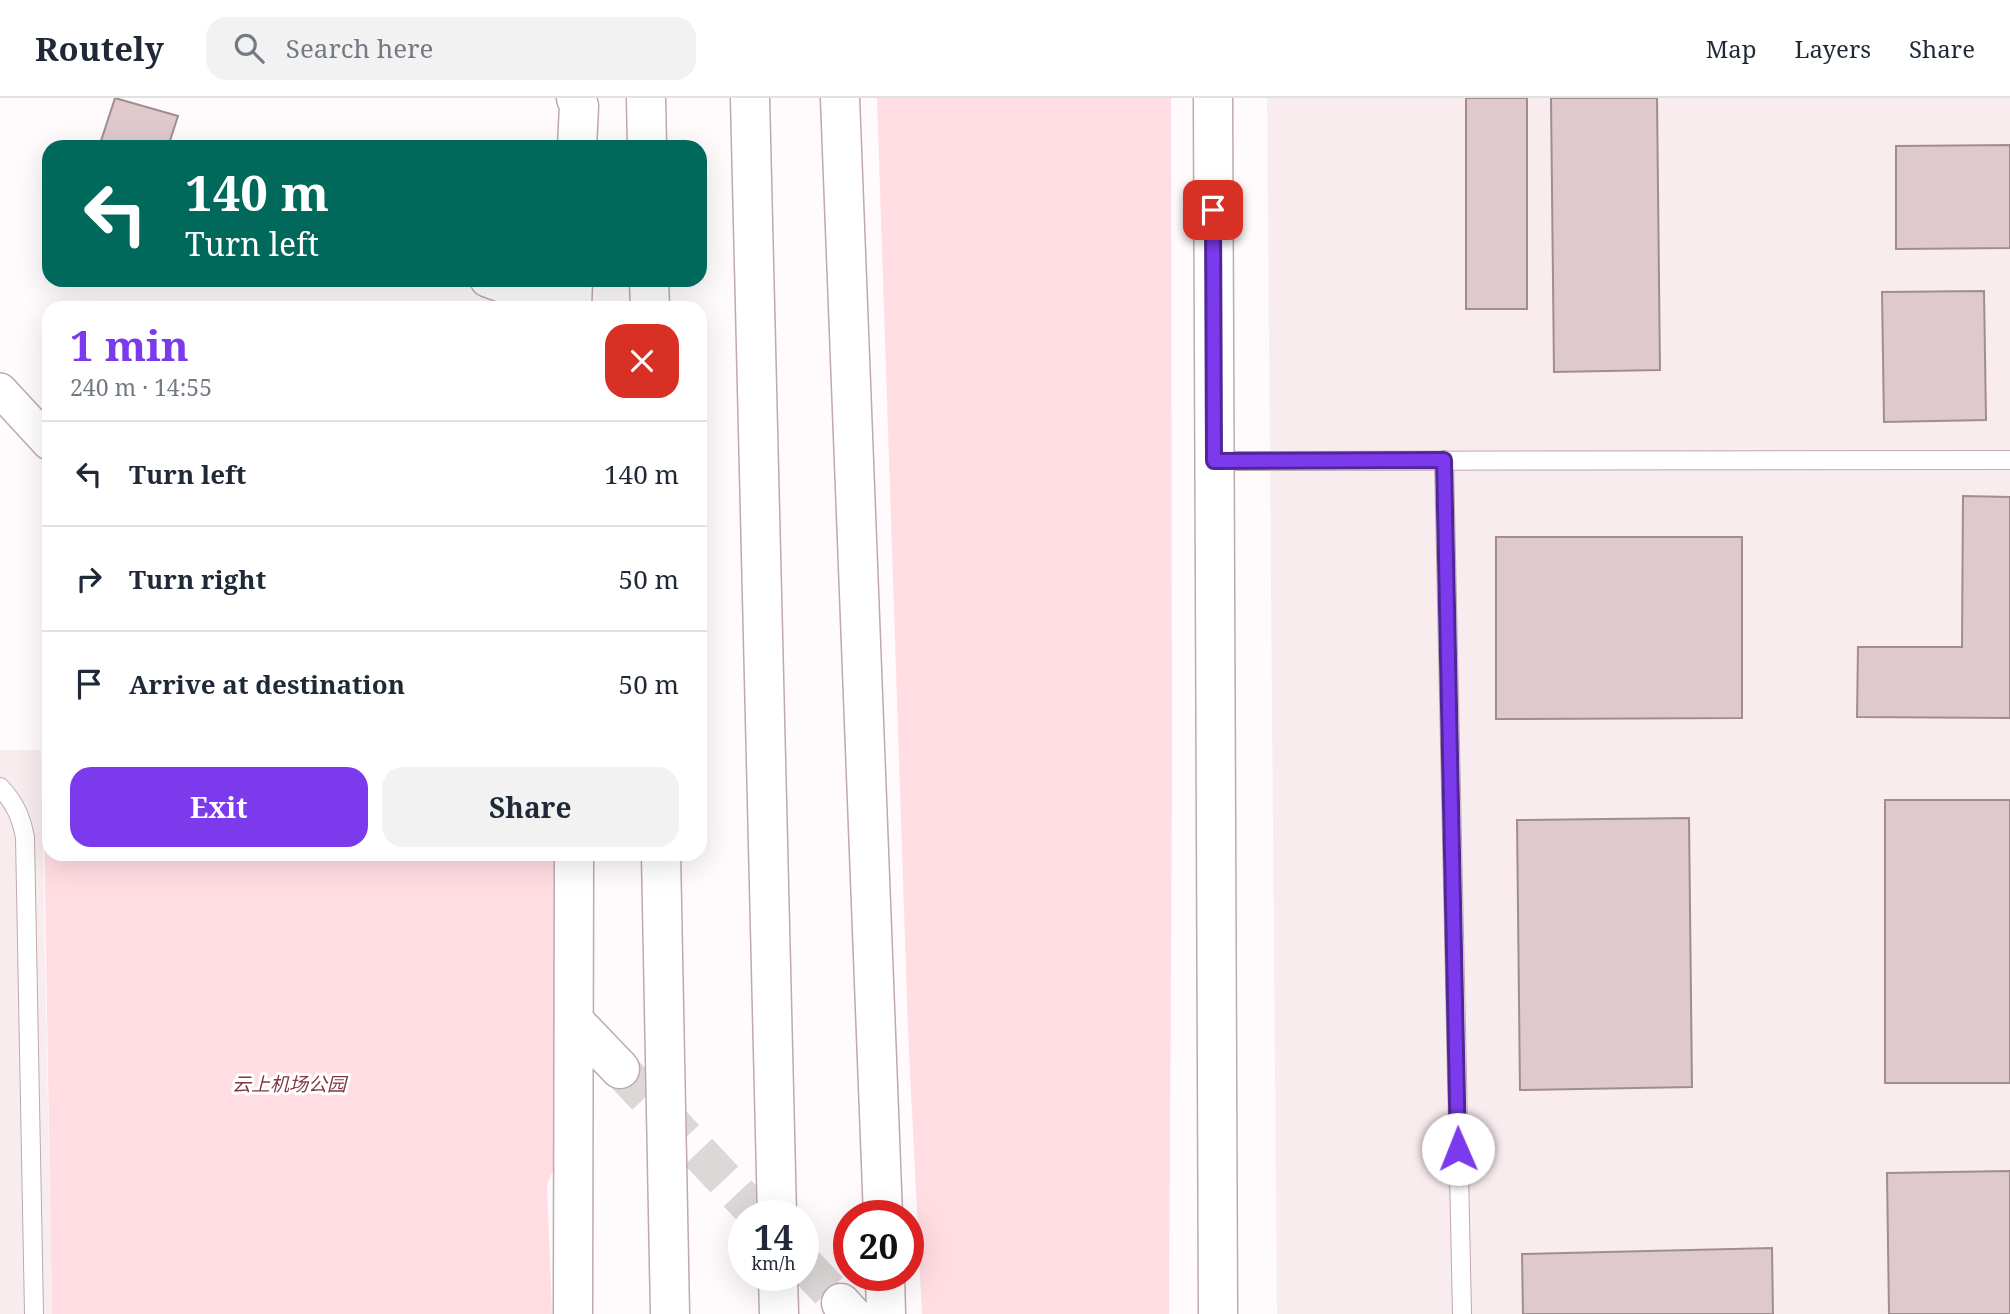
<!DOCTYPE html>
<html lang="en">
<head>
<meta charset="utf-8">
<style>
	body { margin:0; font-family:"Noto Serif","Noto Sans SC",serif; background:#f2f2f3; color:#1f2937; height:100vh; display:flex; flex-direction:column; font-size:26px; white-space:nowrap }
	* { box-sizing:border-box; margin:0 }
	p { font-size:23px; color:#747a83 }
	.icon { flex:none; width:38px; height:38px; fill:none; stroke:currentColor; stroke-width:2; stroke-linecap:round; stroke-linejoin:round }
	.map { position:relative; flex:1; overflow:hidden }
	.panel { position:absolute; left:42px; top:203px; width:665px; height:560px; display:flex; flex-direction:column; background:#fff; border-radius:21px; box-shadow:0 7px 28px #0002 }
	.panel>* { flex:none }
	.top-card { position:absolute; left:42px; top:42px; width:665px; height:147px; border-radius:21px; box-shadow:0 7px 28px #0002; background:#00695c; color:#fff; overflow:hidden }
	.speed { position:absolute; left:728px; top:1102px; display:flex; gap:14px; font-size:35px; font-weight:700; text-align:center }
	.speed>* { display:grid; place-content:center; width:91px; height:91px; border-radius:50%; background:#fff; box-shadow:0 7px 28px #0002; line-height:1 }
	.speed small { font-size:18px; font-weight:400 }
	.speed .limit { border:10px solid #d22; background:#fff; color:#111 }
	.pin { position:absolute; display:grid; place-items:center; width:60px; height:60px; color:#fff; margin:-30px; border-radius:14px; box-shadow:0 4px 10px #0006 }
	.me { position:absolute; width:77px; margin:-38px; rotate:359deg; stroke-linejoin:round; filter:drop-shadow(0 0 5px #0008) }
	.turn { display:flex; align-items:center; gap:24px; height:147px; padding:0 28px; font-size:32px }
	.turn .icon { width:91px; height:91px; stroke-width:2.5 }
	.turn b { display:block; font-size:49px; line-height:60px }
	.round { display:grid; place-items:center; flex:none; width:74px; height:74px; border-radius:21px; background:#f2f2f3 }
	.overview { display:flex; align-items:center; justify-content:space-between; height:119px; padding:0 28px }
	h1 { font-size:42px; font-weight:700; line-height:52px; color:#7c3aed }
	.primary-button { display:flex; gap:14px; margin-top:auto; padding:14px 28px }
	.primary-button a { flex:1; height:80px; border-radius:21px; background:#7c3aed; color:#fff; font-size:28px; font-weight:700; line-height:80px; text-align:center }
	.primary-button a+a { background:#f2f2f3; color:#1f2937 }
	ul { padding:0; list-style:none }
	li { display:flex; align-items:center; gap:21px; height:105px; padding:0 28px; border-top:2px solid #e0e1e3 }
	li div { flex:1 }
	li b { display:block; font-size:26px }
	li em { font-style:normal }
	header { display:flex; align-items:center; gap:42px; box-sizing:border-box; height:98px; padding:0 35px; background:#fff; border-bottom:2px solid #e0e1e3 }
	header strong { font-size:33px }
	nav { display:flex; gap:38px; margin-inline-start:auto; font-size:24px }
	.search { width:490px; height:63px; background:#f2f2f3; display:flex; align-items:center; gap:18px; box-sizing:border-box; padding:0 24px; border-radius:21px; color:#747a83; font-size:26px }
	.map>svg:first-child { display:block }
</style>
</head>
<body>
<header>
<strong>Routely</strong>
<div class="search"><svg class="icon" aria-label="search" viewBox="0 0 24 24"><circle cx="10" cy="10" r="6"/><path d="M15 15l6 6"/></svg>Search here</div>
<nav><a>Map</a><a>Layers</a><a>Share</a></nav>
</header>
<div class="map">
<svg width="2010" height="1216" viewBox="0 0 2010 1216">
	<rect width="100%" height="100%" fill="#fffafb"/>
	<path fill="#f8ecee" d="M1267,0H2010V1216H1277Z
		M0,652H41L52,1216H0Z"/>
	<path fill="#ffdde3" d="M877,0H1171L1172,680L1169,1216H922L908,932Z
		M43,673H49V756H559L563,1050L547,1086L552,1216H52Z"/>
	<path fill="#dfc9cd" stroke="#a18d90" stroke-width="2" d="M115,0L178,18L168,49H99Z
		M1466,0H1527V211H1466Z
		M1551,0H1657L1660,272L1554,274Z
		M2010,47V150L1896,151V48Z
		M1984,193L1986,322L1884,324L1882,194Z
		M1963,398L2010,399V620L1857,619L1858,549H1962Z
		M1496,439H1742V620L1496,621Z
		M1885,702H2010V985H1885Z
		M1689,720L1692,989L1520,992L1517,722Z
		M2010,1073V1216H1889L1887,1075Z
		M1772,1150L1773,1216H1523L1522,1156Z"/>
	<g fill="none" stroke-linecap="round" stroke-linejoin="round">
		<path stroke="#ddd8d8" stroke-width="38" stroke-dasharray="38 19" stroke-linecap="butt" d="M620,971L759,1118
			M803,1165L841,1205"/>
		<g stroke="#bea9ad" stroke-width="20">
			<path id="lane" d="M1444,362L1462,1216
				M1214,363L2010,362
				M0,689C15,705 21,719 25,739L34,1216"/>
		</g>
		<g stroke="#bea9ad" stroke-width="36">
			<path id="street" d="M487,182L564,210
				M0,292L49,345"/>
		</g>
		<g stroke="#bea9ad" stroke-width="41">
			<path id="secondary" d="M576,0L579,8L577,49
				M840,0L883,1118
				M1213,0L1218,1216
				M572,210L573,182
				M574,923L620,971
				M885,1178L886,1216
				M841,1205L851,1216
				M573,1216L574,756"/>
		</g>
		<g stroke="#bea9ad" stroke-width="41">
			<path id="highway" d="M646,0L647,49
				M750,0L777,1118
				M649,182L650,210
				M661,756L670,1216
				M778,1178L779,1216"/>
		</g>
		<use href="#lane" stroke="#fff" stroke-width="18"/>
		<use href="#street" stroke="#fff" stroke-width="33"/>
		<use href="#secondary" stroke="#fff" stroke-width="38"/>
		<use href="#highway" stroke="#fff" stroke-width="38"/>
	</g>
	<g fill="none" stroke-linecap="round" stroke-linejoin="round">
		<g stroke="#51269a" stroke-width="18">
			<path id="route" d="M1213,112L1214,363L1444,362L1458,1051"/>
		</g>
		<use href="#route" stroke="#7c3aed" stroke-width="12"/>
	</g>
	<g text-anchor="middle" stroke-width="6" stroke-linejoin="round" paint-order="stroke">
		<g font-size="19" font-style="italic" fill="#803548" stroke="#fff">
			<text x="289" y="993">云上机场公园</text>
		</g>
	</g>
</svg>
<div class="speed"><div>14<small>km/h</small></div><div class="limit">20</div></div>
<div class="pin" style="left:1213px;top:112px;background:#d93025"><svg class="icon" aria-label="arrive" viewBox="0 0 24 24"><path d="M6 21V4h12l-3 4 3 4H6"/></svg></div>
<svg class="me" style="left:1458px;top:1051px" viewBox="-20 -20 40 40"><circle r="19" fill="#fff"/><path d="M0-13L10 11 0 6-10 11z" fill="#7c3aed"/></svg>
<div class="top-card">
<div class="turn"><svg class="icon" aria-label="left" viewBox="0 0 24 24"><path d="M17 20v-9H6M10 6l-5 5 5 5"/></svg><div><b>140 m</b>Turn left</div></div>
</div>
<section class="panel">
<div class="overview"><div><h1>1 min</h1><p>240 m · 14:55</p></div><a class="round" style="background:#d93025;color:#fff"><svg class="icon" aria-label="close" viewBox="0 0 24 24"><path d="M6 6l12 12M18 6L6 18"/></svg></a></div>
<ul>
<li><svg class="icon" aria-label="left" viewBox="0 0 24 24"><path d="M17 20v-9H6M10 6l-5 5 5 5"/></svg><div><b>Turn left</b></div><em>140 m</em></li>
<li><svg class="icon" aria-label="right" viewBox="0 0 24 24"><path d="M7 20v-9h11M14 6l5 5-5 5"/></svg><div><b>Turn right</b></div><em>50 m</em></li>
<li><svg class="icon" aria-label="arrive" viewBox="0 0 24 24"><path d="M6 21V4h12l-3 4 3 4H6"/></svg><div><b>Arrive at destination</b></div><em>50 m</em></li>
</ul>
<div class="primary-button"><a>Exit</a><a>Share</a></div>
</section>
</div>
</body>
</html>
